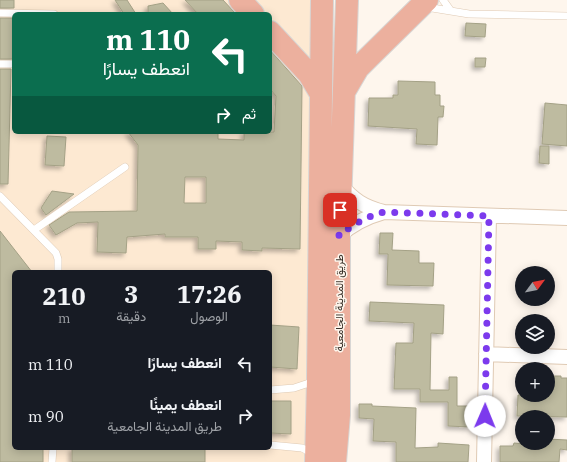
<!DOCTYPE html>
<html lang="ar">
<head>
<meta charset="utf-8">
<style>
	body { margin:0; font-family:"IBM Plex Serif",Vazirmatn,serif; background:#20242c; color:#f1f3f6; direction:rtl; height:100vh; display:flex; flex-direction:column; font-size:15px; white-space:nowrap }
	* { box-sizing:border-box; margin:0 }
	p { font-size:13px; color:#9ea1a6 }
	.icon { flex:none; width:22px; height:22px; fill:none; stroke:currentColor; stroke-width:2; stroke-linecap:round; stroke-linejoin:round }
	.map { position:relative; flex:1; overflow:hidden; direction:ltr }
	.drawer { position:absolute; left:12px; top:270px; width:260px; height:180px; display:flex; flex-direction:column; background:#171b24; border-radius:6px; box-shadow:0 2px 10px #0003; direction:rtl }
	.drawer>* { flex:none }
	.top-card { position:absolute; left:12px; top:12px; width:260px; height:122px; border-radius:6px; box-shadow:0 2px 10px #0003; direction:rtl; background:#0b6e4f; color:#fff; overflow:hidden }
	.needle { width:26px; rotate:58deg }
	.buttons { position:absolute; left:515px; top:266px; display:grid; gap:8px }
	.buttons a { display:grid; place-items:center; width:40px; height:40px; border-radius:50%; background:#171b24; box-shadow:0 2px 10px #0003; font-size:20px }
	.pin { position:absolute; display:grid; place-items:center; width:34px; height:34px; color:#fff; margin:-17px; border-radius:8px; box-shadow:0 2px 6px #0006 }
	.me { position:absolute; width:44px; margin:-22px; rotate:1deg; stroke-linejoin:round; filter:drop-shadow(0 0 3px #0008) }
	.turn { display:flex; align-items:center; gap:14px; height:84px; padding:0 16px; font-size:18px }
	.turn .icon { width:52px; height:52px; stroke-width:2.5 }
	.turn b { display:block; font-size:28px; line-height:34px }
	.then { display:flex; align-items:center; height:38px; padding:0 16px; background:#0003; gap:8px; font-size:15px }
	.eta { display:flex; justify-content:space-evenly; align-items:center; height:68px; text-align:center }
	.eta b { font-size:24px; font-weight:700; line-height:28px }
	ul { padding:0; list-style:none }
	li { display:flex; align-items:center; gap:12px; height:52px; padding:0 16px }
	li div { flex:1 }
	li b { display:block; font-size:15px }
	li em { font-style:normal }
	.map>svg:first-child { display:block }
</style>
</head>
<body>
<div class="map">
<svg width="567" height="462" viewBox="0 0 567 462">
	<defs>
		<filter id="shadow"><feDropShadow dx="-3" dy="3" stdDeviation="2" flood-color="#0004"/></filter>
	</defs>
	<rect width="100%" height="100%" fill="#fef6ed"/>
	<path fill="#fde9d2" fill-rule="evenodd" d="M0,0H314L307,462H0ZM14,14H270V132H14ZM14,272H270V448H14Z"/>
	<path fill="#bebba0" stroke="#a4a186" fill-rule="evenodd" filter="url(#shadow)" d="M0,0H14V8H0Z
		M115,0H127L136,14H124Z
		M185,0H223L236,14H198Z
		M163,3L173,14H148V6Z
		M0,18H14V59H0Z
		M466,23L486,24L485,37L465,36Z
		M270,50L302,86L300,249L262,248V251L242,250V242L216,241V249H198V237H165V234L127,237L126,253L97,252L98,222L77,223L56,235L49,225L69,212L137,211L138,145L128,132H218V139L244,140V132H274L276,96L270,89ZM185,177H206V203H184Z
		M475,58H486L485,67H475Z
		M0,69H11L8,184H0Z
		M398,81L435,82V95H440V106H444L443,117H438L437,145L416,144L417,129L368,126L369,98H393V95H398Z
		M545,103L567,105V146L542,144Z
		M47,136L66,137L64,166L45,165Z
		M540,146H549V164L539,163Z
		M52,191L74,194L46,215L41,208Z
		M0,231L32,272H14V448H43V462H0Z
		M380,233H393L392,250L419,251V263H434L433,286L387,285L388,254H379Z
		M370,302L444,305L443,334L431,333L430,390H449V377H457V406H469V427L448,426V402H420V389H394L396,343H413L414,323L369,321Z
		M270,325L299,327L297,369L270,367Z
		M548,376H561V378H567V417L517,416L518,395H548Z
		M270,401H291V434L270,433Z
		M359,404H372V406L416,408L415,448L438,447V443L469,445L468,462H396V442L373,441L374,419L359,418Z
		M548,439L567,440V450L560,449L559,462H500V446H513L514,443L526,444L529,443H548Z
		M72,448L205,449V462H72Z"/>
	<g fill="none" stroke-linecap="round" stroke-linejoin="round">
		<g stroke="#dfcab4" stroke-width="8">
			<path id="service" d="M443,0L451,11
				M426,7L469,14L567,16
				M0,13L54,14
				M0,64H14
				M0,196L56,253L58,259V272
				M34,230L125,167
				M270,390L294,388L315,381
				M270,445L302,448L312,453
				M52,462L53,448"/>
		</g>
		<g stroke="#dfcab4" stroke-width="16">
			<path id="minor" d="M340,184C353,200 364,207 384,212L567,218
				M339,236C352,224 366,217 384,212
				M486,354L567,357
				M484,462L489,216"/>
		</g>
		<g stroke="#d8d6d4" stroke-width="24">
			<path id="primary" d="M240,0L253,14
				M270,32L309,74L321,94
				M344,92L358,68L368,58L427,0
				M316,462L318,379L322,0
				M335,462L339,415V236L347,0"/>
		</g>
		<use href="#service" stroke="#fff" stroke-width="7"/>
		<use href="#minor" stroke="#fff" stroke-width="14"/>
		<use href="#primary" stroke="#ecb09e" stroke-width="22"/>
	</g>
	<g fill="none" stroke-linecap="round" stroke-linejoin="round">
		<path stroke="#7c3aed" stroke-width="7" stroke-dasharray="0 12.6" d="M340,210L339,236C353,224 366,217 384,212L489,216L485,416"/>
	</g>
	<g text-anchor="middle" stroke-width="3" stroke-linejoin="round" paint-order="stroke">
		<g font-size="11" fill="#3a322a" stroke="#fef6ed">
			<text transform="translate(339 303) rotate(-90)" y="4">طريق المدينة الجامعية</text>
		</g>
	</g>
</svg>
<div class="buttons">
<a><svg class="needle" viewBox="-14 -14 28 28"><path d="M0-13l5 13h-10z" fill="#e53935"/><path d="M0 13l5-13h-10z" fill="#9ea1a6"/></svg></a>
<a><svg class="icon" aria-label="layers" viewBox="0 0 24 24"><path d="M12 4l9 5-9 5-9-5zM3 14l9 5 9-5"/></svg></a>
<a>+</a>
<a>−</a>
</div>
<div class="pin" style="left:340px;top:210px;background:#d93025"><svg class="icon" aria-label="arrive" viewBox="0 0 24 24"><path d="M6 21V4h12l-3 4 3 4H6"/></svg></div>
<svg class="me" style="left:485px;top:416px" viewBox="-20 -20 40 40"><circle r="19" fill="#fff"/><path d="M0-13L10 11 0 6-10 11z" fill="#7c3aed"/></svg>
<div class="top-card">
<div class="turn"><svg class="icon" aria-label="left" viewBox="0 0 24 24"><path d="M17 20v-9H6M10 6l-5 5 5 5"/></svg><div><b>110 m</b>انعطف يسارًا</div></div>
<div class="then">ثم<svg class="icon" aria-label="right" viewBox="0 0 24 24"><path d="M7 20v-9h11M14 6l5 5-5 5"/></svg></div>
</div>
<section class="drawer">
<div class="eta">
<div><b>17:26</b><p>الوصول</p></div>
<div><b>3</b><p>دقيقة</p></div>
<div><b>210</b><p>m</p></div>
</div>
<ul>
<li><svg class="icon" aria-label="left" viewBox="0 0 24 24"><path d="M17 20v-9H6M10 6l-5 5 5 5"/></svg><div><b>انعطف يسارًا</b></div><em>110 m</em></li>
<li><svg class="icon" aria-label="right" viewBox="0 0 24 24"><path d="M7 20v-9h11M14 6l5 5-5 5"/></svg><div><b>انعطف يمينًا</b><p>طريق المدينة الجامعية</p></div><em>90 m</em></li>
</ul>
</section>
</div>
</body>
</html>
